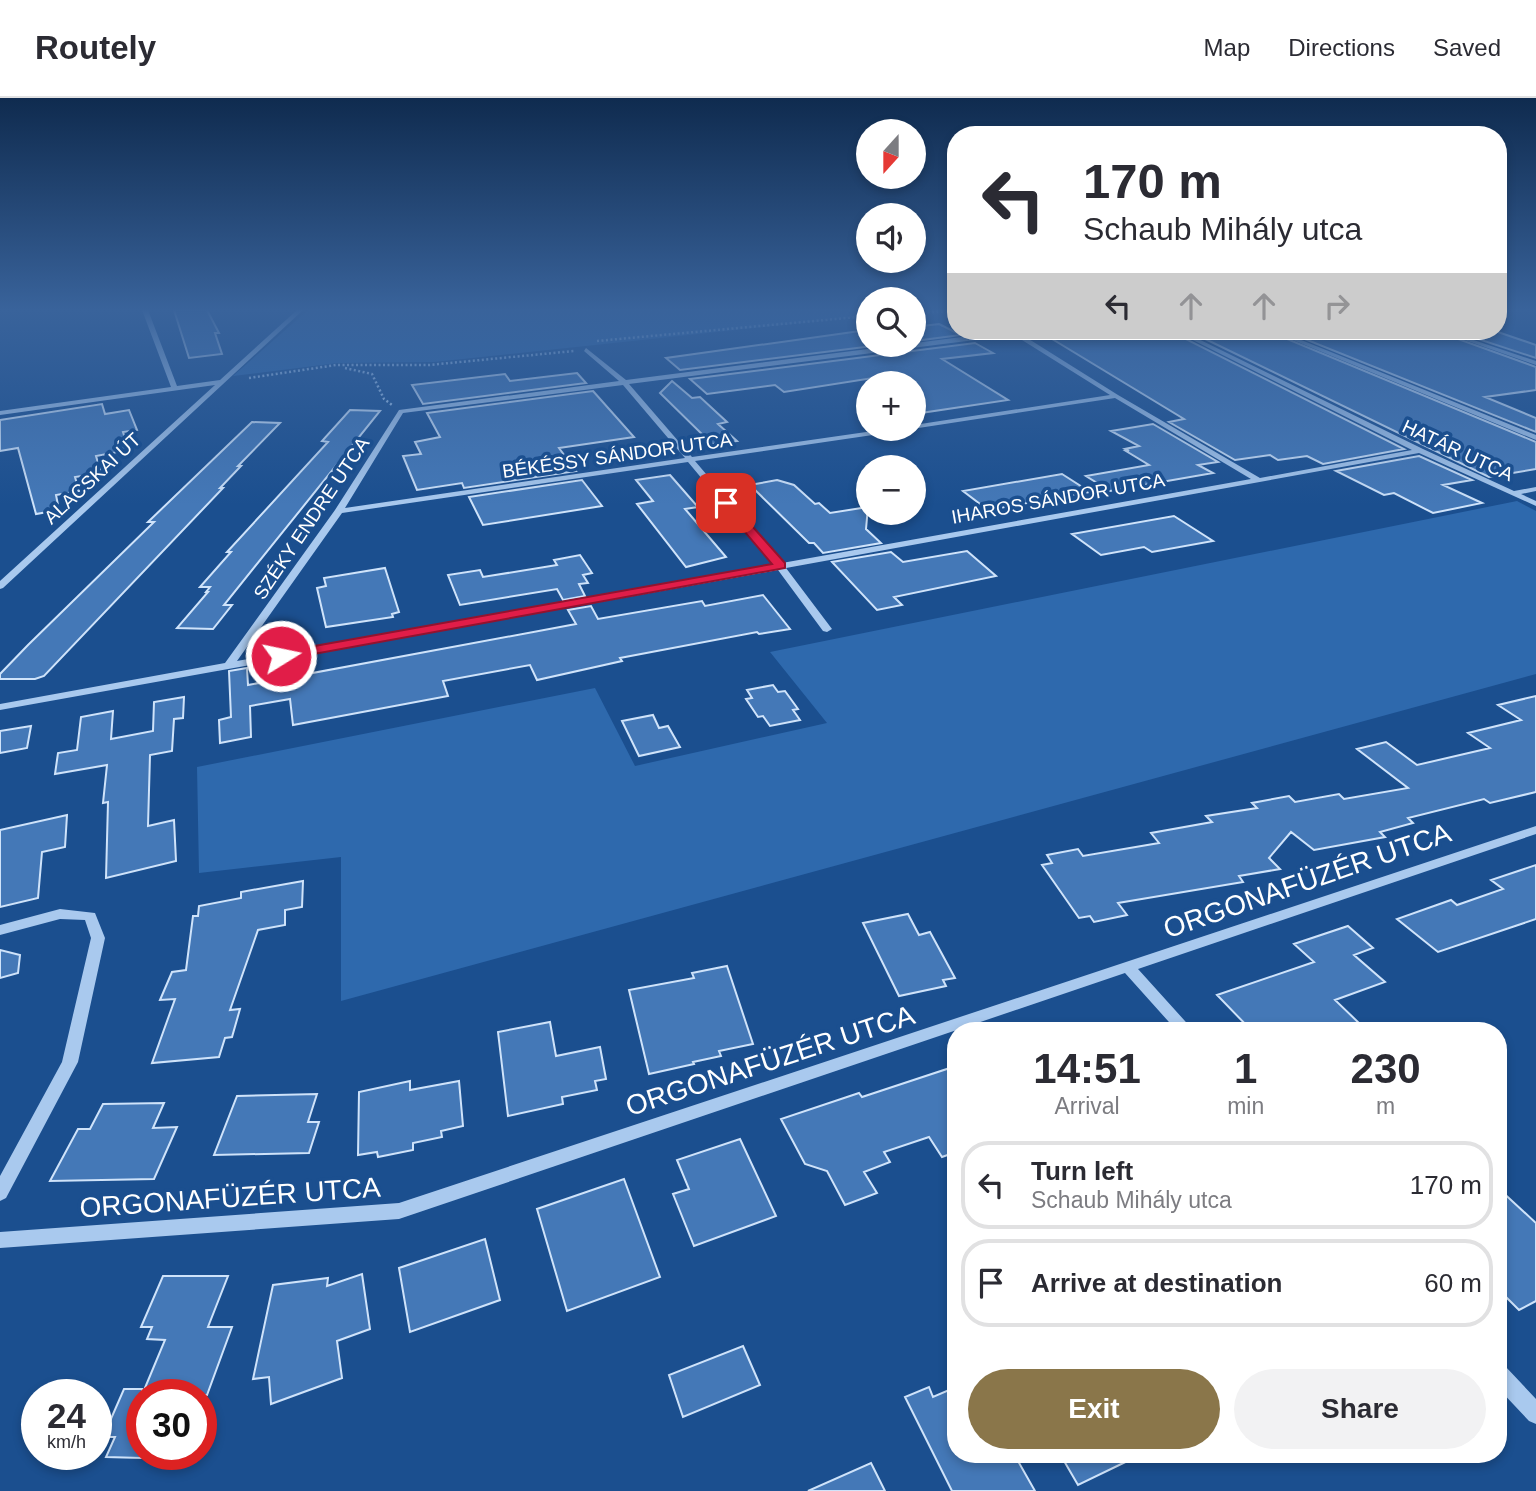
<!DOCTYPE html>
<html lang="en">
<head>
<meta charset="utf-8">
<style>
	body { margin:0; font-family:Helvetica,sans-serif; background:#f2f2f3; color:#2b2b33; height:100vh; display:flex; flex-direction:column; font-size:26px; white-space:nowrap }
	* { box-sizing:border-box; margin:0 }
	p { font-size:23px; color:#7c7c81 }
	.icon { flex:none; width:38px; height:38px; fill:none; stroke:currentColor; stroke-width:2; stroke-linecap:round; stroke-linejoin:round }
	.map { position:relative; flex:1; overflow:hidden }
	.side { position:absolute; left:947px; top:924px; width:560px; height:441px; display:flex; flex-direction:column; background:#fff; border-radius:28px; box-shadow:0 4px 10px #0003 }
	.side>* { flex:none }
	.top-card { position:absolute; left:947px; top:28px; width:560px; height:214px; border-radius:28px; box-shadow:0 4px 10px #0003; background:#fff; color:#2b2b33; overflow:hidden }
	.needle { width:46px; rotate:201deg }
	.tools { position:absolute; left:856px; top:21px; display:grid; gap:14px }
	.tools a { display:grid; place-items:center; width:70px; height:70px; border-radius:50%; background:#fff; box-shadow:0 4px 10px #0003; font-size:35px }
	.speed { position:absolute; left:21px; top:1281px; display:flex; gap:14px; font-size:35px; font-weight:700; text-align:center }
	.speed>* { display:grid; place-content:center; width:91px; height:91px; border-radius:50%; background:#fff; box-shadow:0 4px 10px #0003; line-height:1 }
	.speed small { font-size:18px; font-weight:400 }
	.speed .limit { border:10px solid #d22; background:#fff; color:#111 }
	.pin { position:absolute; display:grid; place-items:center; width:60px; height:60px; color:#fff; margin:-30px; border-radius:14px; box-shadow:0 4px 10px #0006 }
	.me { position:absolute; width:77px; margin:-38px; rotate:80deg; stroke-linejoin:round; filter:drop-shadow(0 0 5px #0008) }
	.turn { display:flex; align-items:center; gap:24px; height:147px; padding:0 21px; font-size:32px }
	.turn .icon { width:91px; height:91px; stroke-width:2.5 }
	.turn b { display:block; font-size:49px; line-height:60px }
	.lanes { display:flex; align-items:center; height:66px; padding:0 21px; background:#0003; justify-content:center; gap:35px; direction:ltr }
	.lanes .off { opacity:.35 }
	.eta { display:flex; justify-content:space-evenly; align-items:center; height:119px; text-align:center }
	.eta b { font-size:42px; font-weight:700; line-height:49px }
	.primary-button { display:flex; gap:14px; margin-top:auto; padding:14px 21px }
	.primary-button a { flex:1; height:80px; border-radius:42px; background:#8a764a; color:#fff; font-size:28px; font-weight:700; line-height:80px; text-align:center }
	.primary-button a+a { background:#f2f2f3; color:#2b2b33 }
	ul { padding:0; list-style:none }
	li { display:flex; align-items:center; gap:21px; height:88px; margin:0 14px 10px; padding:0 7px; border:4px solid #e1e1e2; border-radius:28px }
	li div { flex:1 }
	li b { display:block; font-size:26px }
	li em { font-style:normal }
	header { display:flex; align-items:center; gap:42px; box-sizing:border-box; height:98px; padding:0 35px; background:#fff; border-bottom:2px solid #e1e1e2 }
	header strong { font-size:33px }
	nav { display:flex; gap:38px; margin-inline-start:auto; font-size:24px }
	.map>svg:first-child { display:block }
</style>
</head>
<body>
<header>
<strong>Routely</strong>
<nav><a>Map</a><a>Directions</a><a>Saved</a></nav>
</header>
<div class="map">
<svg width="1536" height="1393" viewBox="0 0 1536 1393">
	<rect width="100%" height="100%" fill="#1b4f8f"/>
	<path fill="#2e69ad" d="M308,212H868V218L434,264L338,265L233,278Z
		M1517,403L1536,413V576L341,903V759L199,775L197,669L595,590L635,668L827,625L770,554Z"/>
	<path fill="#4478b7" stroke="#cfe3fa" stroke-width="2" d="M174,212H207L219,235H215L222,256L189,260Z
		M939,226L961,237L914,243V229Z
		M860,233L868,234V247H881L680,272L666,260Z
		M1039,233H1144L1160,241L1180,238L1404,351L1323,366L1307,358L1278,362L1270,357L1235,362L1169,324L1184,321Z
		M1223,233H1268L1536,344V371L1489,379L1195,236Z
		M1285,233H1436L1536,269V292L1485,299L1536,320V334Z
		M1454,233H1495L1536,247V260Z
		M975,245L993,255L942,261L1008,302L914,316V285H905L892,277L784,294L775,287L707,296L690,281Z
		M577,275L586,285L423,306L412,287L505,276L510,283Z
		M672,283L692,300L700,299L727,324L718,326L737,343L712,346L660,295Z
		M593,293L634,339L559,350L576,373L464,390L462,385L417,392L403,358L421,356L415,344L440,339L427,315Z
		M102,306L105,316L129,312L137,332L123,334L128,349L122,350L123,353L96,358L101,375L75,379L79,393L56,397L59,412L36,416L18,350L0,353V322Z
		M350,312L380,313L224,507H232L213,531L177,530L208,494H206L210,489H200L231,454H227L328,344L322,343Z
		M252,324L280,325L238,368H241L220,390H223L44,578L35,581H0V576L28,547L154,424H148Z
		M1153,326L1218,364L1198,367L1213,375L1110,393L1086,378L1149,367L1126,353H1129L1125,351L1139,348L1111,333Z
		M1419,358L1472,382L1443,387L1482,405L1433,415L1394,395L1384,397L1336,373Z
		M1062,376L1090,394L988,412L963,393Z
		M670,377L698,409L685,411L726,459L686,469L637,406L653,403L636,382Z
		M582,382L602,408L483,427L469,399Z
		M777,382L794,387L815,406L819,405L830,415L868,409L866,431L881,445L823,455L814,445H809L750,387Z
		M1174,418L1213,443L1152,454L1144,449L1101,457L1072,436Z
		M967,453L996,478L894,499L902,507L877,512L832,464L891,454L903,464Z
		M580,457L592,475L583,477L588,485L579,486L585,498L563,502L557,491L460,507L448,477L480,472L483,479L557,467L554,462Z
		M385,470L399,514L392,516L393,519L326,529L317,490L326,488L324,480Z
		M763,497L790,531L759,536L757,534L620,560L622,563L537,582L530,567L443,583L448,598L293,627L290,601L250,608L251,639L220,645L219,622L231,619L229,573L247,570L248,587L576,526L568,512L591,508L598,521L702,503L705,508Z
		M773,587L778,594L785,593L798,611L793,612L800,622L770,628L763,618L758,619L746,601L752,600L747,592Z
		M1536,598V694L1490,705L1484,701L1408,720L1413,725L1380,734L1385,739L1314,752L1291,734L1269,760L1280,771L1239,778L1243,784L1118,805L1127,817L1094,824L1090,818L1079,820L1042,767L1052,765L1047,757L1078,751L1083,758L1159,745L1151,735L1212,724L1206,718L1257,710L1252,705L1289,698L1295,704L1339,696L1344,701L1408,690L1357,651L1386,644L1417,667L1490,650L1468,635L1521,622L1498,607Z
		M184,599L183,620L174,621L172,653L150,657L148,728L174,722L176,763L106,780L108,704L103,705L107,667L55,676L58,655L77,652L81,619L113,613L111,641L153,633L154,604Z
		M653,617L659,630L668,628L680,649L639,658L622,623Z
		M31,628L27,650L0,655V633Z
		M67,717L65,749L42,754L38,800L0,809V732Z
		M1536,767V821L1438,854L1397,821L1451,802L1457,807L1503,791L1491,782Z
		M303,783L302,809L285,812V827L258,832L230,912L240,911L232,939L225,940L219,959L152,965L175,901L160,902L172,874L186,872L193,818H198L199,808L241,800V794Z
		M908,816L919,837L930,834L955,880L943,882L946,888L899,898L863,825Z
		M1348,828L1373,850L1354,857L1385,884L1335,902L1360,926L1341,933H1252L1217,897L1314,864L1294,846Z
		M0,852L20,857L18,875L0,880Z
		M727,868L753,946L719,953L721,958L693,964L694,966L649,976L629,892L694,880L692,875Z
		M550,924L556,958L600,949L606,981L595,983L597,992L562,999L563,1006L508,1018L498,934Z
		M956,968V1054L942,1059L929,1039L884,1054L890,1064L864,1074L877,1095L845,1107L827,1073L805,1066L781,1021L859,995L862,999Z
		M410,983V992L459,983L463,1028L441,1033L442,1039L413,1045V1052L378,1059L377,1054L358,1057L359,994Z
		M317,996L308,1024H319L309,1055L214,1057L237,998Z
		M164,1005L153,1030L177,1029L154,1081L50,1083L78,1031H90L103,1006Z
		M740,1041L776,1118L694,1148L673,1096L689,1091L677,1062Z
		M624,1081L660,1179L567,1213L537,1111Z
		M1498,1090L1536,1125V1203L1519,1212L1498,1191Z
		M485,1141L500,1202L410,1234L399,1170Z
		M362,1176L370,1231L337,1243L342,1280L271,1306L269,1279L253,1281L273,1187L328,1180L327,1188Z
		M163,1178H228L208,1229H232L207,1297H142V1360L106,1359L115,1339H103L124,1291H142V1297L165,1242L147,1241L152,1229H141Z
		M743,1248L760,1287L683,1319L669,1277Z
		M929,1289L933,1299L956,1289V1356H1014L1035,1393H952L905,1299Z
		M1060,1356H1142L1078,1387Z
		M871,1365L885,1393H808Z"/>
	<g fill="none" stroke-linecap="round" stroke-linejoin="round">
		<path stroke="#a9c9ee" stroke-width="2.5" stroke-dasharray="2 2.5" stroke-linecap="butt" d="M914,215L956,213
			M597,243L868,218
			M345,270L372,276L384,301L392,307
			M249,280L336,267H429L574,253"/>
		<path fill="#a9c9ee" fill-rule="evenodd" d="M142,212H148L177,288L220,282L297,212H303L3,490L0,491V483L215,287L0,317V313L171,289Z
			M1009,233H1016L1118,297L1260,380L1412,352L1175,233H1182L1423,351L1514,393L1536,389V393L1521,396L1536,403V408L1419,355L786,470L832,531L827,534L823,533L778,472L0,612V606L225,565L335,412L399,312L619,283L584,253L586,250L626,282ZM1014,237L1110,297L914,327L912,331L1115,300L1251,381L782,465L695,363L900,333L903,331H887L692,359L629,286ZM623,287L685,360L345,410L403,315ZM688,364L774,467L237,563L342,415Z
			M1271,233H1279L1536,337V342Z
			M1439,233H1447L1536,263V267Z
			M1536,728V736L1138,871L1194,933H1177L1125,875L399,1121L0,1150V1134L399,1105Z
			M60,811L95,815L105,840L78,964L6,1100L0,1103V1078L62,964L91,840L85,822L60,821L0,837V827Z
			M1498,1265L1505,1268L1536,1301V1326L1529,1323L1498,1290Z"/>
	</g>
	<linearGradient id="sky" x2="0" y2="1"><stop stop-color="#0f2b4f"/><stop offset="0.52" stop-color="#39639b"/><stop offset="1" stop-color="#39639b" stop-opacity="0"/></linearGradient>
	<rect width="1536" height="407" fill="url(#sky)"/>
	<path fill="#e11d48" stroke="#92132f" stroke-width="2" d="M722,402H729L785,465V470L281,562L274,558L281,554L772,466L722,407Z"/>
	<g text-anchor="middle" stroke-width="7" stroke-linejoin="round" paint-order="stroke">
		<g font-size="19" fill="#fff" stroke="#1b4f8f">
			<text transform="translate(1458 352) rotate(25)" y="7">HATÁR UTCA</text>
			<text transform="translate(617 357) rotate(-8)" y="7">BÉKÉSSY SÁNDOR UTCA</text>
			<text transform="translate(92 380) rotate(-43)" y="7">ALACSKAI ÚT</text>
			<text transform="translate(1058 400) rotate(-10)" y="7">IHAROS SÁNDOR UTCA</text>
			<text transform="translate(311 420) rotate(-56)" y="7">SZÉKY ENDRE UTCA</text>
		</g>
		<g font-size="28" fill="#fff" stroke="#1b4f8f">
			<text transform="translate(1307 782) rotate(-19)" y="10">ORGONAFÜZÉR UTCA</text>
			<text transform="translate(770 962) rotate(-18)" y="10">ORGONAFÜZÉR UTCA</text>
			<text transform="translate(230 1099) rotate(-4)" y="10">ORGONAFÜZÉR UTCA</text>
		</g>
	</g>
</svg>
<div class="tools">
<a><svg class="needle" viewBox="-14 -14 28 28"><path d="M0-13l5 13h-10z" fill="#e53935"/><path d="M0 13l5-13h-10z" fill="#7c7c81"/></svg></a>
<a><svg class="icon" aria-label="sound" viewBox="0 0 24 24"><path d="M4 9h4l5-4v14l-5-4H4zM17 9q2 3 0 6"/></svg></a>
<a><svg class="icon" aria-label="search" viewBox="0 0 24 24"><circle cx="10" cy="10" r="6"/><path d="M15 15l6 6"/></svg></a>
<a>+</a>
<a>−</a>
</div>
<div class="speed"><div>24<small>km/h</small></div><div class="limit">30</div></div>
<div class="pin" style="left:726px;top:405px;background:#d93025"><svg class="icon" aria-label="arrive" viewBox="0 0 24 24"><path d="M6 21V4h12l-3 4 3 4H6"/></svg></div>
<svg class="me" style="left:281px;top:558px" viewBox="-20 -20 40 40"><circle r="17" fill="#e11d48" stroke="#fff" stroke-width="3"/><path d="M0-11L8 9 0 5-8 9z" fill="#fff"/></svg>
<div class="top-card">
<div class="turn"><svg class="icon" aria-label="left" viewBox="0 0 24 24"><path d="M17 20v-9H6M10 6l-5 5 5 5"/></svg><div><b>170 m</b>Schaub Mihály utca</div></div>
<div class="lanes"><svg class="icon" aria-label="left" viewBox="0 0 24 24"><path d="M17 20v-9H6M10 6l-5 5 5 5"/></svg><svg class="icon off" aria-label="ahead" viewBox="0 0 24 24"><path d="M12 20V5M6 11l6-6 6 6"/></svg><svg class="icon off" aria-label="ahead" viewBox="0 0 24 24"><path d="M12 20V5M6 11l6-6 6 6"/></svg><svg class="icon off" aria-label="right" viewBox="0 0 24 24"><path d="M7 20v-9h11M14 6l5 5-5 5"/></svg></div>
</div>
<section class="side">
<div class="eta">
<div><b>14:51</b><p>Arrival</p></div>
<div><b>1</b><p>min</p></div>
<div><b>230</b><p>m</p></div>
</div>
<ul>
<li><svg class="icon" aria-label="left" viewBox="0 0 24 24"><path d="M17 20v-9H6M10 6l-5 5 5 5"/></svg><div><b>Turn left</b><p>Schaub Mihály utca</p></div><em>170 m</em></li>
<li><svg class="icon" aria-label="arrive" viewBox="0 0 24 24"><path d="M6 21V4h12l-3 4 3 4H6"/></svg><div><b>Arrive at destination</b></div><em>60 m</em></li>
</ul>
<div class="primary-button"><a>Exit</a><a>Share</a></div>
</section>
</div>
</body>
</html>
